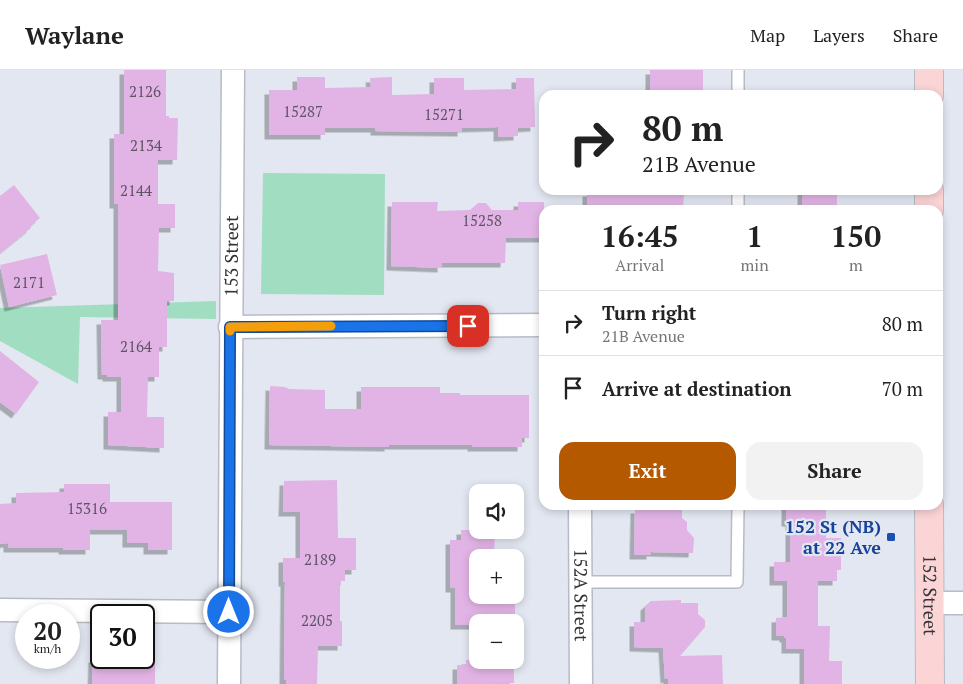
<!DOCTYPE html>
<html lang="en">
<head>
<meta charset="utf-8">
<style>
	body { margin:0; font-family:"PT Serif",serif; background:#f2f2f2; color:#222; height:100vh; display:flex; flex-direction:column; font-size:19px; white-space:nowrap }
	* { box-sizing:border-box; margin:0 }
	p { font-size:16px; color:#767676 }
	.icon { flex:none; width:28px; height:28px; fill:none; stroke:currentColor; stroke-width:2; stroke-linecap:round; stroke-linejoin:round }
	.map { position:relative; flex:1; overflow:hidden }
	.drawer { position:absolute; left:539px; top:135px; width:404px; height:305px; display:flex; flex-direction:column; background:#fff; border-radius:15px; box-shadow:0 2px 8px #0003 }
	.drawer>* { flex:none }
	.top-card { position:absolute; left:539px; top:20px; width:404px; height:105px; border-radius:15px; box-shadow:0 2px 8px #0003; background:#fff; color:#222; overflow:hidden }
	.buttons { position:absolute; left:469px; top:414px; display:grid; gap:10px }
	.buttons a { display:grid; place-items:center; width:55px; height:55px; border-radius:10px; background:#fff; box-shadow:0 2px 8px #0003; font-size:25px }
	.speed { position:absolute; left:15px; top:534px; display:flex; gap:10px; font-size:25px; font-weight:700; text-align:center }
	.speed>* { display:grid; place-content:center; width:65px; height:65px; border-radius:50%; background:#fff; box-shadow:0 2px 8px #0003; line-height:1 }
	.speed small { font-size:12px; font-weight:400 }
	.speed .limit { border:2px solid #111; border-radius:8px; background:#fff; color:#111 }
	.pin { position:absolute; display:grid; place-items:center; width:42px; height:42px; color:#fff; margin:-21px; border-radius:10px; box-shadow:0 2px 8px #0006 }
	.me { position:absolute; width:55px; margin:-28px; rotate:0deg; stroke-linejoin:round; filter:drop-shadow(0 0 4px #0008) }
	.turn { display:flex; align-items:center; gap:18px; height:105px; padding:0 20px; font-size:22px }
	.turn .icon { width:65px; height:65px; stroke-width:2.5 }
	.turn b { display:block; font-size:35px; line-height:42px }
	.eta { display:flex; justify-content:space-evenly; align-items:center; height:85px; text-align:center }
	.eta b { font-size:30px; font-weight:700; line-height:35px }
	.action { display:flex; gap:10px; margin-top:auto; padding:10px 20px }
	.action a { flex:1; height:58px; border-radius:15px; background:#b55901; color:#fff; font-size:20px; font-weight:700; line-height:58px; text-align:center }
	.action a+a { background:#f2f2f2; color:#222 }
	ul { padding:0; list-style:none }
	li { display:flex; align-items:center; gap:15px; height:65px; padding:0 20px; border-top:1px solid #e0e0e0 }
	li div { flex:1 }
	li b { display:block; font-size:19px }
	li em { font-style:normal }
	header { display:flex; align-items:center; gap:30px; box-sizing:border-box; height:70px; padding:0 25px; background:#fff; border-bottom:1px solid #e0e0e0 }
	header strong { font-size:24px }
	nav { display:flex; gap:28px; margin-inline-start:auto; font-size:18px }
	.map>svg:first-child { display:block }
</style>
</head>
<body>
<header>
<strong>Waylane</strong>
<nav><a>Map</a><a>Layers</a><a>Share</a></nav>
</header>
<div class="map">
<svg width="963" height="614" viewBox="0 0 963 614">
	<defs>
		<filter id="shadow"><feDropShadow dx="-4.5" dy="4.5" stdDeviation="0" flood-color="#0004"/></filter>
	</defs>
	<rect width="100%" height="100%" fill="#e3e7f1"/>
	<path fill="#a0ddc1" d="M263,103L385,104L384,225L261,224Z
		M216,231V249L80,247L78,314L0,271V238Z"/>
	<path fill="#e2b4e6" filter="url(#shadow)" d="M124,0H166V46H169V48H178L177,90H158V134H175V158H159L158,201L174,203V231H167V277H159V307H148L147,347H164V378L108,375V342H121V307H107V305H102L101,250H118V134H114V64H124Z
		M650,0H703V23L650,24Z
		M297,7H325V18L371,17L370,8L392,7V25L434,24V8H464V20L516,19V8H534L535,57L518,58V66L498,67V57L462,58V62L375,61V58H325V65H269V20H297Z
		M14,115L40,148L30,156L31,158L0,183V126Z
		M802,120H837V140H802Z
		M587,122L684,123L683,140H587Z
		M392,132H438L437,141L470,140L478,133H486L492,140H518V132H544V168H506L505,193H442V198L391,196Z
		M47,184L57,225L9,237L0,195Z
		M0,281L39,312L16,344L0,332Z
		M270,316L285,317L289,319L325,320V339H361V317H440V323H460V325H529V368H522V377H472V375H389V377L269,375Z
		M337,410L338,468H356V500H345V511H340V551H342V576H318L317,614H286V610H284L285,512H283V488H300V442H283L284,411Z
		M64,414H110V432H172V480H148V473H127V460H90V480H63V478H8V473L0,474V434L16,433V423L64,422Z
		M786,435H826V468H841V500H837V511H818V556H830L829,591H842V614H804V579H786V568H784V566H776V548L787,547V511H774V492H790V452H786Z
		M635,439L682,440V448L687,452V460L694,468L693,483L651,482V485H634Z
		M461,460H495L494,488H478V525L515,527V552H478V555H455V518H450V470H461Z
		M681,530V533H698V544L705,550V557L680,586L722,585L723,614H668V608L665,609L663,578L634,577V552H645V536L651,531Z
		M93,588H155V614H92Z
		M466,590H514V613L457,614V595H466Z"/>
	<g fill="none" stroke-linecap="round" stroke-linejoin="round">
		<g stroke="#b7bbc4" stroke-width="14">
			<path id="service" d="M738,25V0
				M738,140V120
				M581,512H737L738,435"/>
		</g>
		<g stroke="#b7bbc4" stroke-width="25">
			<g id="minor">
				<path d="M230,257L544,255"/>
				<path id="s1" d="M580,435L581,614"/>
				<path d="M929,533H963"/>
				<path d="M0,540L229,542"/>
				<path id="s2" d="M229,614L233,0"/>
			</g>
		</g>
		<g stroke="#b7bbc4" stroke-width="30">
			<g id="secondary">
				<path d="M929,0V25"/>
				<path d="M929,120V140"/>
				<path id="s3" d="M929,435L930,614"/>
			</g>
		</g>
		<use href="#service" stroke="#fff" stroke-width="11"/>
		<use href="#minor" stroke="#fff" stroke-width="22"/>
		<use href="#secondary" stroke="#fbd4d6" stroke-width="28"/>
	</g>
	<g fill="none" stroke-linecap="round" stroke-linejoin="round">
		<g stroke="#114b97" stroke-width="12">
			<path id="route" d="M229,542L230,257L468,256"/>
		</g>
		<use href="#route" stroke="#1a73e8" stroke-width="9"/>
		<path stroke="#f59e0b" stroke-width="9" d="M230,261V257L331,256"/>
	</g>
	<rect fill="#1a4fb4" stroke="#e3e7f1" stroke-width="2" x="886" y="462" width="10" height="10" rx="2.5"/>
	<g text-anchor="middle" stroke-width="4.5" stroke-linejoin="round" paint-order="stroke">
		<g font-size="15" fill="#5e5464">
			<text x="145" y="27">2126</text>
			<text x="303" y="47">15287</text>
			<text x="444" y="50">15271</text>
			<text x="146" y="81">2134</text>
			<text x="136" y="126">2144</text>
			<text x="482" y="156">15258</text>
			<text x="29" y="218">2171</text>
			<text x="136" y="282">2164</text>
			<text x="87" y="444">15316</text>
			<text x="320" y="495">2189</text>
			<text x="317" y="556">2205</text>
		</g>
		<g font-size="18" fill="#323438" stroke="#e3e7f1">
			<text dy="6" stroke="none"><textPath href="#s2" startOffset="428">153 Street</textPath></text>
			<text dy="6" stroke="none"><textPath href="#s1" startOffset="90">152A Street</textPath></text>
			<text dy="6" stroke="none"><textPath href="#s3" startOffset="90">152 Street</textPath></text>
		</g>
		<g font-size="18" font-weight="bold" fill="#164399" stroke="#e3e7f1" text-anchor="end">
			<text x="881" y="463">152 St (NB)<tspan x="881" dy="21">at 22 Ave</tspan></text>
		</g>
	</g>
</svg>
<div class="buttons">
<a><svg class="icon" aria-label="sound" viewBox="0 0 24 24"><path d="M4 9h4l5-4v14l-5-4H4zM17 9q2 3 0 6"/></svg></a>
<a>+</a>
<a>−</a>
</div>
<div class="speed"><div>20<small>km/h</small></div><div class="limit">30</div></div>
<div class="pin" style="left:468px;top:256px;background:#d93025"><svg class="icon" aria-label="arrive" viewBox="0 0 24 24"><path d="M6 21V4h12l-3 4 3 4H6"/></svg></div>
<svg class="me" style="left:229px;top:542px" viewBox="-20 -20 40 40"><circle r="17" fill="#1a73e8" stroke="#fff" stroke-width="3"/><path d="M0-11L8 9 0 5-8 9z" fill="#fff"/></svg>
<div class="top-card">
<div class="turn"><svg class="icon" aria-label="right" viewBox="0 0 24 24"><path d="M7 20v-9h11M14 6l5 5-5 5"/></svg><div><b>80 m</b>21B Avenue</div></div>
</div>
<section class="drawer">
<div class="eta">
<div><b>16:45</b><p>Arrival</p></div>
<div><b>1</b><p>min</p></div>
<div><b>150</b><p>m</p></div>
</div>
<ul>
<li><svg class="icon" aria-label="right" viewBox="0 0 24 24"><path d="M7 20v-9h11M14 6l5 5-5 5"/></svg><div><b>Turn right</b><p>21B Avenue</p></div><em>80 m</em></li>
<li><svg class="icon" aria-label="arrive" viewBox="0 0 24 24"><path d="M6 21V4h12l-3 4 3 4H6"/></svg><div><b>Arrive at destination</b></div><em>70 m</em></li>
</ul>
<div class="action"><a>Exit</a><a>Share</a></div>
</section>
</div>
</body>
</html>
